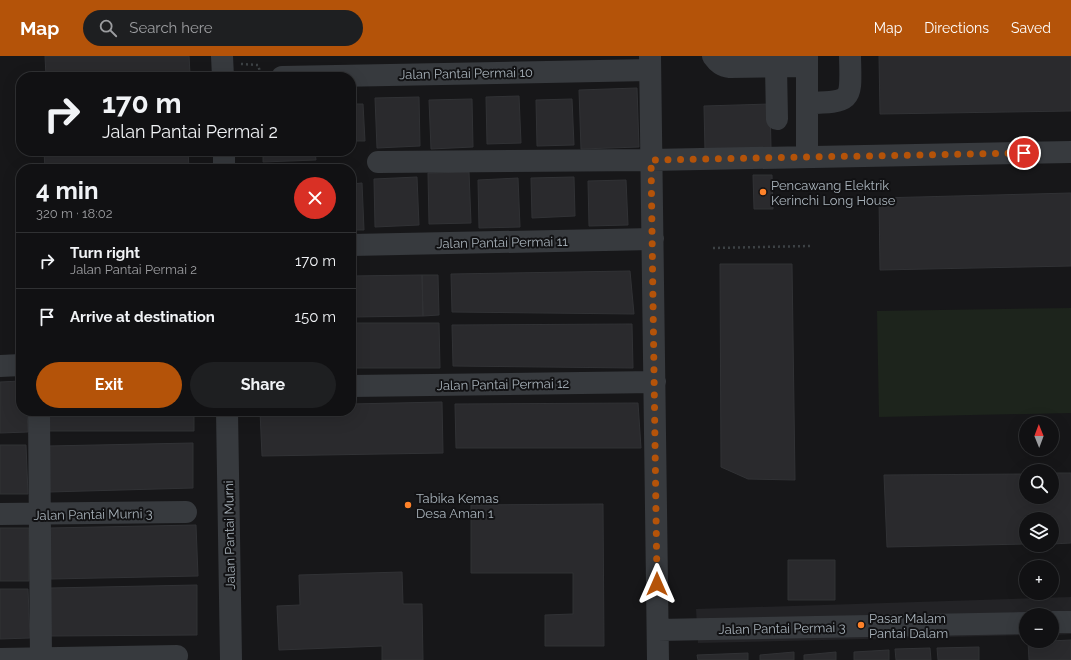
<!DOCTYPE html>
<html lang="en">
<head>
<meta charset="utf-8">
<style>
	body { margin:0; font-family:Raleway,sans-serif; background:#1e1f21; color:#f1f3f6; height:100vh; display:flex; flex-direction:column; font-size:15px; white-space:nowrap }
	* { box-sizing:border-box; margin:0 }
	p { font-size:13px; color:#9c9da0 }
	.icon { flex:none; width:22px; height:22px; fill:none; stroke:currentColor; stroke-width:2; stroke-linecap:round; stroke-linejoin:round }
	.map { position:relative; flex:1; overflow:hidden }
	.panel { position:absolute; left:16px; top:108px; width:340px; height:252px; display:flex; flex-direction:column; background:#111113; border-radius:16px; box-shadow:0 4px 16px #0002,0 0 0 1px #303133 }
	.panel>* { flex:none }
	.top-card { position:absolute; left:16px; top:16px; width:340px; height:84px; border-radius:16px; box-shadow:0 4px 16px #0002,0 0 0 1px #303133; background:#111113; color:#f1f3f6; overflow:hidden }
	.needle { width:26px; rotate:359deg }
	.fabs { position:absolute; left:1019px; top:360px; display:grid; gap:8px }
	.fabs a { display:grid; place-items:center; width:40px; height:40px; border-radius:50%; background:#111113; box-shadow:0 4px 16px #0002,0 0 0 1px #303133; font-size:20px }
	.pin { position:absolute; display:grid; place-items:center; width:34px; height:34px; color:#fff; margin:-17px; border:2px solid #fff; border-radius:50%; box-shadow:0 1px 4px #0007 }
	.me { position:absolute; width:44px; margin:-22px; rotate:0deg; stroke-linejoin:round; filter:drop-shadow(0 0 3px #0008) }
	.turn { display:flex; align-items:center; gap:14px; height:84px; padding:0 20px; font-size:18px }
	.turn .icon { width:52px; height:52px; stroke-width:2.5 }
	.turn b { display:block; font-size:28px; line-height:34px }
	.round { display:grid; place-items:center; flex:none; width:42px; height:42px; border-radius:21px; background:#1e1f21 }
	.overview { display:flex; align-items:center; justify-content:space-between; height:68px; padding:0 20px }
	h1 { font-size:24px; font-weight:700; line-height:30px }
	.button { display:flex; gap:8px; margin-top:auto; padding:8px 20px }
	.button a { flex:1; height:46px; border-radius:24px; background:#b45309; color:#fff; font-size:16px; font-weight:700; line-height:46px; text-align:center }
	.button a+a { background:#1e1f21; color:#f1f3f6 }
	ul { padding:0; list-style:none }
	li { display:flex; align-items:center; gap:12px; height:56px; padding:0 20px; border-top:1px solid #303133 }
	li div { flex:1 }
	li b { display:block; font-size:15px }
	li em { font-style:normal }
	header { display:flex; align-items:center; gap:24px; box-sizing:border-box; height:56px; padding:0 20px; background:#b45309; color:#fff }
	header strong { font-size:19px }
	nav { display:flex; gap:22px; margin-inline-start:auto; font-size:14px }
	.search { width:280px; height:36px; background:#1e1f21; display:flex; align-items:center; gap:10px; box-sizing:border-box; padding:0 14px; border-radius:22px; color:#9c9da0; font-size:15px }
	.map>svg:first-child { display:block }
</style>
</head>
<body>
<header>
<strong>Map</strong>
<div class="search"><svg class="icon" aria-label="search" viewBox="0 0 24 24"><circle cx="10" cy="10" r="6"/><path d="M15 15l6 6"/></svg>Search here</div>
<nav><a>Map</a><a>Directions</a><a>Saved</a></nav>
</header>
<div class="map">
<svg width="1071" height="604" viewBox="0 0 1071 604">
	<rect width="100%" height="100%" fill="#171719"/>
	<path fill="#232326" d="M1071,541V578L1052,579V559H1026V579L698,587L696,553Z"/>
	<path fill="#1d241c" d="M1071,252V357L879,361L877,255Z"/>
	<path fill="#2a2a2d" stroke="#313235" d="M45,0H189L190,18L46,21Z
		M879,0H1071V55L880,58Z
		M637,32L639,91L581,93L579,34Z
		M519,40L521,87L487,88L486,41Z
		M419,41L420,90L377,92L375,42Z
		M472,43L473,91L431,93L429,44Z
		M572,43L574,89L537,90L536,44Z
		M351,48H363L365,85H351Z
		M770,48L771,92L705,95L704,50Z
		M44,95H188L189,113H45Z
		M263,95H315L316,104L263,106Z
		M469,116L471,167L429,168L428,117Z
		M753,119H772L773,153H754Z
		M417,121L419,169L375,171L374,123Z
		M574,121L575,160L532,162L531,122Z
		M518,122L520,171L479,172L478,124Z
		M626,124L628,169L589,170L588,125Z
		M362,127L364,174H351V128Z
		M1071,137V210L880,214L879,142Z
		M720,208H792L795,424L748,423L721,411Z
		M630,215L634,258L452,256L451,218Z
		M422,219L423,260L351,261V220Z
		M422,219H438L439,259L423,260Z
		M351,267H439L440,312H351Z
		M632,268L633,312L453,310L452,269Z
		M21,325V355H27L28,376L0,377V326Z
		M442,346L443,397L262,400L260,355H351V348Z
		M638,347L641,392H456L455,348Z
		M46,355H194V375H47Z
		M193,387V432L49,436L48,390Z
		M0,389H26L28,438H0Z
		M1052,417H1071V487L1052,488V463H1026V488L887,491L884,419L1026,418V441H1052Z
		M603,448L604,590H545V559L573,558V517H471V449Z
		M196,469L198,520L51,523L49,472Z
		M0,472H29V525H0Z
		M788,504H835V544H788Z
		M402,516L403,548H422L423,604H382V590L279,594L277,550L300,549L299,519Z
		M197,529V579L51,580L50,532Z
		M0,533H28L30,582L0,583Z
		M1071,584V604H1029L1028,586Z
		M979,591V604H938L937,592Z
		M930,592L931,604H896L895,593Z
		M889,594V604H854V596Z
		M794,596V604H760V599Z
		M836,596V604H804V599Z
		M748,597V604H698L697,599Z"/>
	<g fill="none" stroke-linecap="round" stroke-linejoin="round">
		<path stroke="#3d4245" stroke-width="2.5" stroke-dasharray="2 3" stroke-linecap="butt" d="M241,8L258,9L261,19H264
			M713,192L810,190"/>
		<path stroke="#373a3e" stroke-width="22" d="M222,0L223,21
			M650,0L658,604
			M713,0C718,7 722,10 730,11L807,10
			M807,0V101
			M776,11L777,63
			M282,21L650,14
			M807,47C854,46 851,45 850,0
			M224,95V113
			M378,106L651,104L1071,96
			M351,189L653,183
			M0,310L21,309
			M351,330L655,326
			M39,355L41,604
			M227,355L231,604
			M0,458L186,456
			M1052,566H1071
			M658,574L1026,567
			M0,603L177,600"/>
	</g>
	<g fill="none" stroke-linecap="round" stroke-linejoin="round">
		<path stroke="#b45309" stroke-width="7" stroke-dasharray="0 12.6" d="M657,528L651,104L1024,97"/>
	</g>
	<g fill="#fe8229" stroke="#121214" stroke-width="1.5">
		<circle cx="763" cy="136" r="4"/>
		<circle cx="408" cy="449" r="4"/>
		<circle cx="861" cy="569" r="4"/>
	</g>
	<g text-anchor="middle" stroke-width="4" stroke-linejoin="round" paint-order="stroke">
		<g font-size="13" fill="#a8b2ba" stroke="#121214">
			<text transform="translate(466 17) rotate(-1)" y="5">Jalan Pantai Permai 10</text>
			<text transform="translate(502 186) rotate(-1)" y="5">Jalan Pantai Permai 11</text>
			<text transform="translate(503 328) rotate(-1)" y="5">Jalan Pantai Permai 12</text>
			<text transform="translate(93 458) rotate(-1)" y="5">Jalan Pantai Murni 3</text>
			<text transform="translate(229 479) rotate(-91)" y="5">Jalan Pantai Murni</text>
			<text transform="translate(782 572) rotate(-1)" y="5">Jalan Pantai Permai 3</text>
		</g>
		<g font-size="13" fill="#a8b2ba" stroke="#121214" text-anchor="start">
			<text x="771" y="134">Pencawang Elektrik<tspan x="771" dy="15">Kerinchi Long House</tspan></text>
			<text x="416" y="447">Tabika Kemas<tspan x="416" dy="15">Desa Aman 1</tspan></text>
			<text x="869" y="567">Pasar Malam<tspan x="869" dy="15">Pantai Dalam</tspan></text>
		</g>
	</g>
</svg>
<div class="fabs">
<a><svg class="needle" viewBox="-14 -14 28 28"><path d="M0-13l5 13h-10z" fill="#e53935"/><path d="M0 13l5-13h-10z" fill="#9c9da0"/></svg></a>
<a><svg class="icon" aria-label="search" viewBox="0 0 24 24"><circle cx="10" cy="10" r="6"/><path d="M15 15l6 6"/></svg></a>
<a><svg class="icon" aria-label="layers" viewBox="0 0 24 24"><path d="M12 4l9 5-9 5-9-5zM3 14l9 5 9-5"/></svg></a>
<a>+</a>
<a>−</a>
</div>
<div class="pin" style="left:1024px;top:97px;background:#d93025"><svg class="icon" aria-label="arrive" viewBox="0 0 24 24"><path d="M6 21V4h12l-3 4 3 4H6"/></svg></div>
<svg class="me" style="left:657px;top:528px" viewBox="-20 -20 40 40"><path d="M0-17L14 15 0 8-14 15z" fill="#b45309" stroke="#fff" stroke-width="4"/></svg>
<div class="top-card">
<div class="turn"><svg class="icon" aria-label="right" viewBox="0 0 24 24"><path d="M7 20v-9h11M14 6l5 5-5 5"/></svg><div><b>170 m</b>Jalan Pantai Permai 2</div></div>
</div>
<section class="panel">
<div class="overview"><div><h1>4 min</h1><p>320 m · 18:02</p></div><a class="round" style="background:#d93025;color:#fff"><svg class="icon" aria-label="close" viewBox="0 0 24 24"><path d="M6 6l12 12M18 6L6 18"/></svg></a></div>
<ul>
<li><svg class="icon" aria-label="right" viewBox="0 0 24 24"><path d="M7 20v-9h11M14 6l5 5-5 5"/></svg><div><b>Turn right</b><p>Jalan Pantai Permai 2</p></div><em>170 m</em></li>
<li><svg class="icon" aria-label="arrive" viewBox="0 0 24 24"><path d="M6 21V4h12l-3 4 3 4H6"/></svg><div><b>Arrive at destination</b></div><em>150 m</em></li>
</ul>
<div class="button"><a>Exit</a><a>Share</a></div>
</section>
</div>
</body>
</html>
